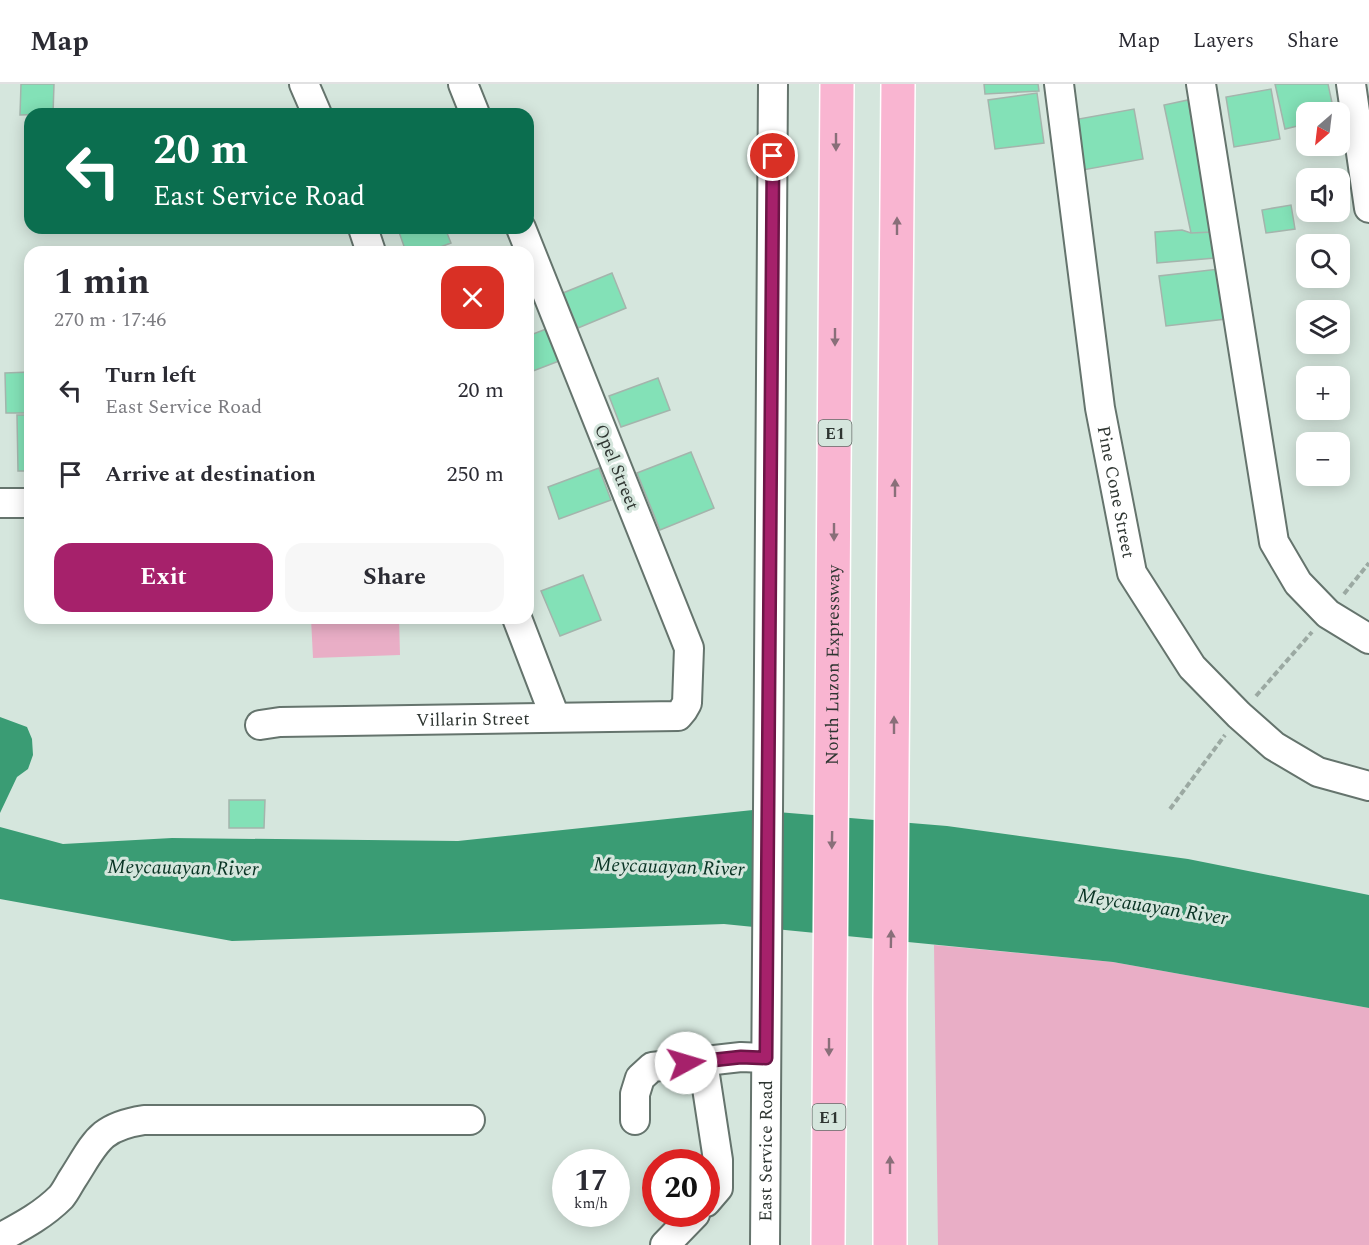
<!DOCTYPE html>
<html lang="en">
<head>
<meta charset="utf-8">
<style>
	body { margin:0; font-family:Spectral,serif; background:#f7f7f7; color:#2b2b33; height:100vh; display:flex; flex-direction:column; font-size:22px; white-space:nowrap }
	* { box-sizing:border-box; margin:0 }
	p { font-size:20px; color:#7c7c81 }
	.icon { flex:none; width:33px; height:33px; fill:none; stroke:currentColor; stroke-width:2; stroke-linecap:round; stroke-linejoin:round }
	.map { position:relative; flex:1; overflow:hidden }
	.drawer { position:absolute; left:24px; top:162px; width:510px; height:378px; display:flex; flex-direction:column; background:#fff; border-radius:18px; box-shadow:0 3px 15px #0003 }
	.drawer>* { flex:none }
	.hud { position:absolute; left:24px; top:24px; width:510px; height:126px; border-radius:18px; box-shadow:0 3px 15px #0003; background:#0b6e4f; color:#fff; overflow:hidden }
	.needle { width:39px; rotate:208deg }
	.controls { position:absolute; left:1296px; top:18px; display:grid; gap:12px }
	.controls a { display:grid; place-items:center; width:54px; height:54px; border-radius:12px; background:#fff; box-shadow:0 3px 15px #0003; font-size:30px }
	.speed { position:absolute; left:552px; top:1065px; display:flex; gap:12px; font-size:30px; font-weight:700; text-align:center }
	.speed>* { display:grid; place-content:center; width:78px; height:78px; border-radius:50%; background:#fff; box-shadow:0 3px 15px #0003; line-height:1 }
	.speed small { font-size:15px; font-weight:400 }
	.speed .limit { border:9px solid #d22; background:#fff; color:#111 }
	.pin { position:absolute; display:grid; place-items:center; width:51px; height:51px; color:#fff; margin:-26px; border:3px solid #fff; border-radius:50%; box-shadow:0 2px 6px #0007 }
	.me { position:absolute; width:66px; margin:-33px; rotate:84deg; stroke-linejoin:round; filter:drop-shadow(0 0 4px #0008) }
	.turn { display:flex; align-items:center; gap:21px; height:126px; padding:0 30px; font-size:27px }
	.turn .icon { width:78px; height:78px; stroke-width:2.5 }
	.turn b { display:block; font-size:42px; line-height:51px }
	.round { display:grid; place-items:center; flex:none; width:63px; height:63px; border-radius:18px; background:#f7f7f7 }
	.head { display:flex; align-items:center; justify-content:space-between; height:102px; padding:0 30px }
	h1 { font-size:36px; font-weight:700; line-height:45px }
	.button { display:flex; gap:12px; margin-top:auto; padding:12px 30px }
	.button a { flex:1; height:69px; border-radius:18px; background:#a6216b; color:#fff; font-size:24px; font-weight:700; line-height:69px; text-align:center }
	.button a+a { background:#f7f7f7; color:#2b2b33 }
	ul { padding:0; list-style:none }
	li { display:flex; align-items:center; gap:18px; height:84px; padding:0 30px }
	li div { flex:1 }
	li b { display:block; font-size:22px }
	li em { font-style:normal }
	header { display:flex; align-items:center; gap:36px; box-sizing:border-box; height:84px; padding:0 30px; background:#fff; border-bottom:2px solid #e1e1e2 }
	header strong { font-size:28px }
	nav { display:flex; gap:33px; margin-inline-start:auto; font-size:21px }
	.map>svg:first-child { display:block }
</style>
</head>
<body>
<header>
<strong>Map</strong>
<nav><a>Map</a><a>Layers</a><a>Share</a></nav>
</header>
<div class="map">
<svg width="1369" height="1161" viewBox="0 0 1369 1161">
	<rect width="100%" height="100%" fill="#d5e6dd"/>
	<path fill="#e9aec6" d="M311,534H399L400,571L313,574Z
		M934,861L1113,878L1369,924V1161H938Z"/>
	<path fill="#3a9c74" d="M0,633L27,643L32,655L33,671L28,685L17,693L0,729Z
		M753,726L947,742L1188,775L1369,811V924L1113,878L724,840L232,857L0,815V743L63,760L172,754L458,757Z"/>
	<path fill="#83e1b7" stroke="#a4b4ac" stroke-width="1.5" d="M21,0H54L53,30L20,31Z
		M984,0H1038L1039,7L985,10Z
		M1275,0H1328L1334,28H1306V40L1285,45Z
		M1271,5L1280,55L1234,63L1226,13Z
		M1037,9L1044,59L995,65L988,16Z
		M1188,16L1212,148L1191,149L1164,21Z
		M1134,25L1143,75L1083,86L1073,36Z
		M1291,121L1295,145L1266,149L1262,126Z
		M111,144H153V147H111Z
		M409,144H445L451,159L427,168H406L399,148Z
		M1182,146L1191,149L1212,148L1215,174L1157,179L1155,148Z
		M1219,185L1226,235L1166,242L1159,192Z
		M612,189L626,224L578,244L563,209Z
		M546,245L559,277L528,289V252Z
		M30,288V329H6L5,289Z
		M658,294L670,326L621,343L609,312Z
		M17,331H30V387H18Z
		M691,368L714,424L660,446L637,389Z
		M599,384L611,416L559,435L548,403Z
		M583,491L601,536L560,552L541,507Z
		M229,716H265L264,744H229Z"/>
	<g fill="none" stroke-linecap="round" stroke-linejoin="round">
		<g stroke="#65746d" stroke-width="32">
			<g id="minor">
				<path d="M304,0L317,30"/>
				<path d="M463,0L475,30"/>
				<path id="s1" d="M1059,0L1100,324L1132,489L1192,583L1239,631L1274,662L1318,688L1369,702"/>
				<path d="M1201,0L1274,458L1298,499L1328,530L1369,555"/>
				<path d="M1351,0L1369,124"/>
				<path d="M363,144L371,168"/>
				<path d="M0,419H30"/>
				<path d="M517,534L555,633"/>
				<path id="s2" d="M260,641L280,638L678,632L683,626L687,619L689,564L521,144"/>
				<path d="M703,978L718,1076V1104L706,1118"/>
				<path d="M635,1036V1010L640,994L652,983L741,973L766,974"/>
				<path d="M0,1154C22,1142 43,1131 61,1113C66,1107 69,1100 73,1094C96,1058 99,1043 144,1036H470"/>
				<path d="M665,1161L695,1130"/>
				<path id="s3" d="M765,1161L773,0"/>
			</g>
		</g>
		<g stroke="#fff" stroke-width="36">
			<g id="highway">
				<path id="s4" d="M828,1161L837,0"/>
				<path d="M890,1161V914L898,0"/>
			</g>
		</g>
		<path stroke="#9ba9a2" stroke-width="4" stroke-dasharray="6 3" stroke-linecap="butt" d="M1344,510L1369,479
			M1256,612L1312,548
			M1170,725L1225,651"/>
		<use href="#minor" stroke="#fff" stroke-width="28"/>
		<use href="#highway" stroke="#f9b5d1" stroke-width="33"/>
	</g>
	<defs><path id="oneway-solid" d="M-6-.8H1V-3.2L6.5 0L1 3.2V.8H-6Z" transform="scale(1.5)"/></defs>
	<g fill="#896f79">
		<use href="#oneway-solid" transform="translate(836 58) rotate(90)"/>
		<use href="#oneway-solid" transform="translate(897 142) rotate(-90)"/>
		<use href="#oneway-solid" transform="translate(835 253) rotate(90)"/>
		<use href="#oneway-solid" transform="translate(895 404) rotate(-90)"/>
		<use href="#oneway-solid" transform="translate(834 448) rotate(90)"/>
		<use href="#oneway-solid" transform="translate(894 641) rotate(-90)"/>
		<use href="#oneway-solid" transform="translate(832 756) rotate(91)"/>
		<use href="#oneway-solid" transform="translate(891 855) rotate(-89)"/>
		<use href="#oneway-solid" transform="translate(829 963) rotate(90)"/>
		<use href="#oneway-solid" transform="translate(890 1081) rotate(-90)"/>
	</g>
	<g fill="none" stroke-linecap="round" stroke-linejoin="round">
		<g stroke="#6c1546" stroke-width="15">
			<path id="route" d="M686,979L741,973L766,974L773,72"/>
		</g>
		<use href="#route" stroke="#a6216b" stroke-width="10"/>
	</g>
	<g text-anchor="middle" stroke-width="6" stroke-linejoin="round" paint-order="stroke">
		<g fill="#d5e6dd" stroke="#606a65" stroke-width="1.5">
			<rect x="818.5" y="336" width="33" height="26" rx="4.5"/>
			<rect x="812.5" y="1020" width="33" height="26" rx="4.5"/>
		</g>
		<g font-size="16" font-weight="bold" fill="#2e3531">
			<text x="835" y="355">E1</text>
			<text x="829" y="1039">E1</text>
		</g>
		<g font-size="18" fill="#2e3531" stroke="#d5e6dd">
			<text transform="translate(617 383) rotate(68)" y="6">Opel Street</text>
			<text dy="6" stroke="none"><textPath href="#s1" startOffset="412">Pine Cone Street</textPath></text>
			<text dy="6" stroke="none"><textPath href="#s4" startOffset="580">North Luzon Expressway</textPath></text>
			<text dy="6" stroke="none"><textPath href="#s2" startOffset="213">Villarin Street</textPath></text>
			<text dy="6" stroke="none"><textPath href="#s3" startOffset="94">East Service Road</textPath></text>
		</g>
		<g font-size="20" font-style="italic" fill="#083323" stroke="#d5e6dd">
			<text transform="translate(669 782) rotate(2)" y="7">Meycauayan River</text>
			<text transform="translate(183 783) rotate(1)" y="7">Meycauayan River</text>
			<text transform="translate(1153 822) rotate(9)" y="7">Meycauayan River</text>
		</g>
	</g>
</svg>
<div class="controls">
<a><svg class="needle" viewBox="-14 -14 28 28"><path d="M0-13l5 13h-10z" fill="#e53935"/><path d="M0 13l5-13h-10z" fill="#7c7c81"/></svg></a>
<a><svg class="icon" aria-label="sound" viewBox="0 0 24 24"><path d="M4 9h4l5-4v14l-5-4H4zM17 9q2 3 0 6"/></svg></a>
<a><svg class="icon" aria-label="search" viewBox="0 0 24 24"><circle cx="10" cy="10" r="6"/><path d="M15 15l6 6"/></svg></a>
<a><svg class="icon" aria-label="layers" viewBox="0 0 24 24"><path d="M12 4l9 5-9 5-9-5zM3 14l9 5 9-5"/></svg></a>
<a>+</a>
<a>−</a>
</div>
<div class="speed"><div>17<small>km/h</small></div><div class="limit">20</div></div>
<div class="pin" style="left:773px;top:72px;background:#d93025"><svg class="icon" aria-label="arrive" viewBox="0 0 24 24"><path d="M6 21V4h12l-3 4 3 4H6"/></svg></div>
<svg class="me" style="left:686px;top:979px" viewBox="-20 -20 40 40"><circle r="19" fill="#fff"/><path d="M0-13L10 11 0 6-10 11z" fill="#a6216b"/></svg>
<div class="hud">
<div class="turn"><svg class="icon" aria-label="left" viewBox="0 0 24 24"><path d="M17 20v-9H6M10 6l-5 5 5 5"/></svg><div><b>20 m</b>East Service Road</div></div>
</div>
<section class="drawer">
<div class="head"><div><h1>1 min</h1><p>270 m · 17:46</p></div><a class="round" style="background:#d93025;color:#fff"><svg class="icon" aria-label="close" viewBox="0 0 24 24"><path d="M6 6l12 12M18 6L6 18"/></svg></a></div>
<ul>
<li><svg class="icon" aria-label="left" viewBox="0 0 24 24"><path d="M17 20v-9H6M10 6l-5 5 5 5"/></svg><div><b>Turn left</b><p>East Service Road</p></div><em>20 m</em></li>
<li><svg class="icon" aria-label="arrive" viewBox="0 0 24 24"><path d="M6 21V4h12l-3 4 3 4H6"/></svg><div><b>Arrive at destination</b></div><em>250 m</em></li>
</ul>
<div class="button"><a>Exit</a><a>Share</a></div>
</section>
</div>
</body>
</html>
